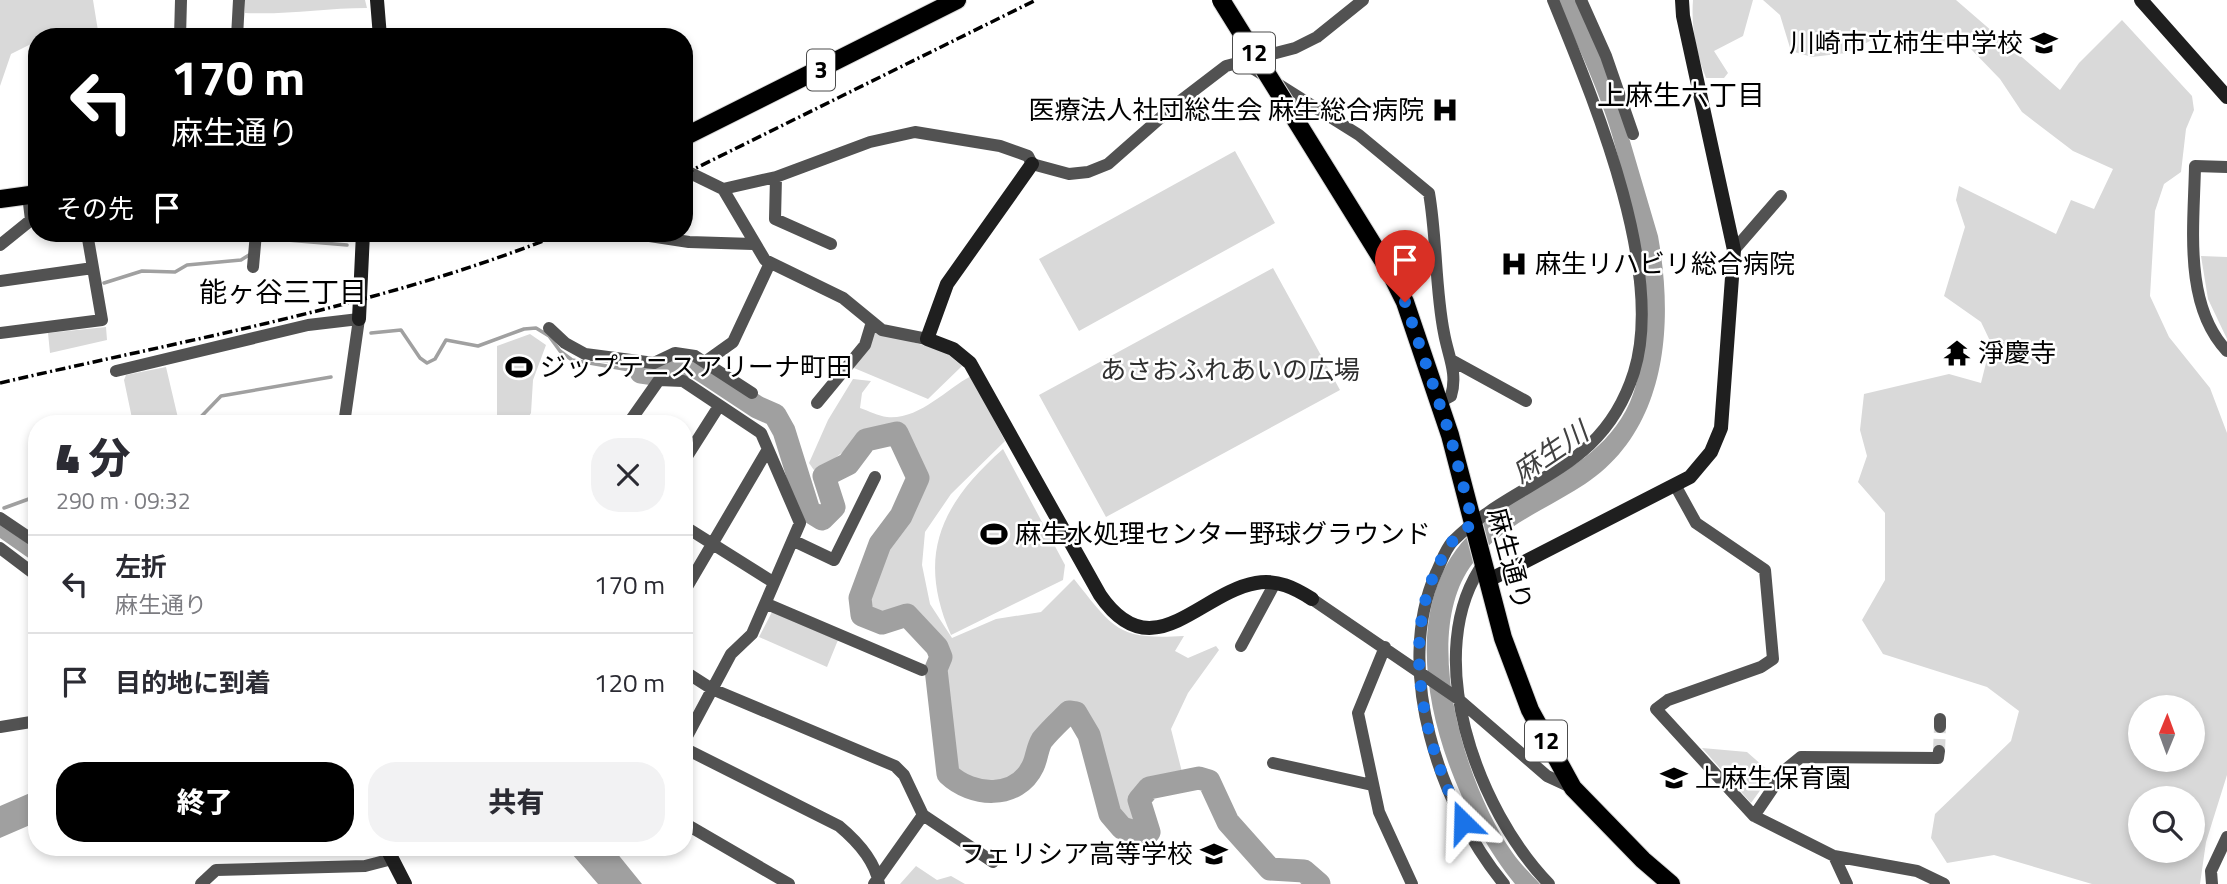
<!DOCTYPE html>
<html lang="ja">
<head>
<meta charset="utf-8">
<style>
	body { margin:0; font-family:"Titillium Web","Noto Sans JP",sans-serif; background:#f2f2f3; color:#2b2b33; height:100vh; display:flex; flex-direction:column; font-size:26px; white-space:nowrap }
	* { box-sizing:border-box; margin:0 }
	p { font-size:23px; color:#7c7c81 }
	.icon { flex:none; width:38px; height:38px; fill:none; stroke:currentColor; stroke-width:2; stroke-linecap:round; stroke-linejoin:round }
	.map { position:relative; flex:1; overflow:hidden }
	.sheet { position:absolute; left:28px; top:415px; width:665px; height:441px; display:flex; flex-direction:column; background:#fff; border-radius:28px; box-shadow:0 4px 10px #0003 }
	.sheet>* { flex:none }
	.top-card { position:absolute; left:28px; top:28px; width:665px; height:214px; border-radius:28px; box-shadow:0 4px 10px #0003; background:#000; color:#fff; overflow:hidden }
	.needle { width:46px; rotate:1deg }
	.controls { position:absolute; left:2128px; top:695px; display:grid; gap:14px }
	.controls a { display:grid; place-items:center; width:77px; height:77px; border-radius:50%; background:#fff; box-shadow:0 4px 10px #0003; font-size:35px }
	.pin { position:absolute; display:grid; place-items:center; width:60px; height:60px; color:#fff; margin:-72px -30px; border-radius:50% 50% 50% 0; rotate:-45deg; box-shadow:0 0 7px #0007 }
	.pin .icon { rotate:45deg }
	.me { position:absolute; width:77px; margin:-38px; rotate:338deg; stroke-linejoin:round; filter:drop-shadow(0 0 5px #0008) }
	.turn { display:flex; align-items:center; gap:24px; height:147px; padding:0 28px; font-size:32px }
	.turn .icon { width:91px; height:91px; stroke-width:2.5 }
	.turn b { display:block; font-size:49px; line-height:60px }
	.then { display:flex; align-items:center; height:66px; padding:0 28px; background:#0003; gap:14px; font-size:26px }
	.round { display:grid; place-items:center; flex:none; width:74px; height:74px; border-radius:28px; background:#f2f2f3 }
	.summary { display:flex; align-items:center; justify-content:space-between; height:119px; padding:0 28px }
	h1 { font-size:42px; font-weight:800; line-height:52px }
	.button { display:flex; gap:14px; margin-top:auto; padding:14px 28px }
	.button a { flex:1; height:80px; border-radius:28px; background:#000; color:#fff; font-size:28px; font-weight:800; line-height:80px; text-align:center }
	.button a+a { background:#f2f2f3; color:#2b2b33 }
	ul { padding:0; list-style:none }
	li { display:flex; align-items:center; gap:21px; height:98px; padding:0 28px; border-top:2px solid #e1e1e2 }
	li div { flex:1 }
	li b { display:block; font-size:26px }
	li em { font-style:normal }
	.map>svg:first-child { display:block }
</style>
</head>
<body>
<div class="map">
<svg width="2227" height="884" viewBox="0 0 2227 884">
	<rect width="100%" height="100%" fill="#fff"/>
	<path fill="#d9d9d9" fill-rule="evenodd" d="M0,0H93L99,37H37V41L11,54L0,86Z
		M245,0H365L367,8C326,8 286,15 245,13Z
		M1693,0H1753L1743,36L1714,51L1728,73L1724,78H1706C1696,53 1691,27 1693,0Z
		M1763,0H1956L2060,90L2079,63L2122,20L2192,96L2194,110L2186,129L2181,172L2164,184L2155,211L2150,296L2169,337L2210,388L2227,433V775L2206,842L2200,884H2092L1994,855L1947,863L1931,838L1935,814L2011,741L2019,711L1987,687L1883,654L1862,620L1885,580V513L1858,482L1867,456L1860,430L1864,394L1949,374L1981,383L1991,343L1981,322L1944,296L1965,227L1956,200L1959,186L2056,234L2071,200L2094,209L2113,169L2073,151L2022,112L2000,79L1969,47L1892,30L1846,53L1812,57L1791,51L1780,15ZM2140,707H2193V760H2140ZM2140,798H2193V850H2140Z
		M1235,151L1275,223L1079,331L1039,259Z
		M2201,256L2227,257V339L2208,299Z
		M1273,268L1340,390L1106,517L1039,395Z
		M106,327L107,340L50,353L48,333Z
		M873,331L944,351L962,366L928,399L854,368Z
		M530,334L546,345L533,380L531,413L525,423H497V346Z
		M166,367L178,418L191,415L187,423H133L124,380L126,375Z
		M971,376L1005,441L951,494L925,532L922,565L930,604L952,638L996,619L1041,612L1074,579C1114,629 1117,640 1184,636L1175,651L1188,658L1216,646L1219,650L1188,693L1171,729L1182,772L1151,779L1136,790L1133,807L1144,827L1133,828L1118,821L1110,795L1114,785C1078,766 1103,721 1072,703C1061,709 1050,716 1042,726C1029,744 1023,778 1000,786C993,789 981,786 974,783C968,781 960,779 954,775C932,760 936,705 946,684L939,673L946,656L903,612L886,620L870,612L869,598L884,548L906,516L919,476L900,437L901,427L867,433L816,473L809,463L828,420L853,379L871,381L862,393L860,408C869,411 878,416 887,417C919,420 945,390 971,376Z
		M1003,449L1065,565L1063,580L951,635C916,555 941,504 1003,449Z
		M772,612L838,640L827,667L759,637Z
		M1702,748L1747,752L1772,774L1751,803Z
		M484,847H526L523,852L505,854Z
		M916,866L937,880L951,876L965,884H900Z"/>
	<path fill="#a0a0a0" d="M1557,0H1576L1615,90L1658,236C1674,325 1667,430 1585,484C1547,509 1501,526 1473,563C1418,633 1466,787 1512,852C1520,864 1531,874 1540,884H1515C1445,798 1375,609 1481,524C1531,483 1601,467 1630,402C1649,357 1639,319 1633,273C1629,235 1627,194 1618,157C1605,102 1580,51 1557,0Z
		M0,524L37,550V564L0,538Z
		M37,790V822L0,838V806Z
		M566,847H612L642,884H598Z"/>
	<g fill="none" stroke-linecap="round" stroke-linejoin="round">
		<path stroke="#a0a0a0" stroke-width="3.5" d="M263,238L347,245
			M104,283L142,271L175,272L187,265L241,260L249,255
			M371,333L401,330L420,358L427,363L435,359L446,340L478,346L524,329L536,328L549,336L560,351L572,360L641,372
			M194,424L221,396L331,377
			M4,508L37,496"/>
		<path stroke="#a0a0a0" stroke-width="23" d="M641,372L655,374L670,365L695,366L757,407L775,415L784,431L809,511L822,519L834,507L824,476L848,464L866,440L897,433L918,478L901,516L880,544L860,598L862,615L882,623L907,615L937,647L941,657L936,669L948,774C972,797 1017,800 1033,766C1037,758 1037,748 1042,740C1050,730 1060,721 1069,712L1076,713L1089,735L1110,814L1122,828L1146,835L1149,832L1139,800L1149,788L1199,778L1209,781L1228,822L1270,869L1304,871L1319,884"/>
		<path stroke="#d9d9d9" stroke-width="12" stroke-dasharray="12 6" stroke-linecap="butt" d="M1939,751L1940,727"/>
		<g stroke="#dbdbdb" stroke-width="20">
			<path id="primary" d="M1287,106L1390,272L1405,302L1450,435L1503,638L1530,710L1573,788L1643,860L1671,884
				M684,137L957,0
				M0,199L37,194"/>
		</g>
		<path stroke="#525252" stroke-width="12" d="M1581,0L1606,56L1633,134
			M180,37L181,0
			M237,37L239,0
			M1241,61L1359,135L1429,193C1437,239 1435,288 1444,333C1448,356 1458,373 1451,396L1440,402
			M2227,167L2195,166C2194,225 2183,305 2227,351
			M684,170L723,189L765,260L843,298L882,330L927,339
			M776,177L775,219L831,244
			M723,189L776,177L870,142L915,132L1000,146L1028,156L1032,164L1069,174L1088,172L1108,164L1175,105L1226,66L1295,48L1317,37L1363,0
			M173,233V235
			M630,233L689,242L753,244
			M0,245L31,220L28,195
			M1734,250L1781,196
			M253,267L256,233
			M0,281L93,268
			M549,328L565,343L585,354L654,363L675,353L695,356L752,393
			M0,333L102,320L87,233
			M1453,361L1526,401
			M705,362L733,342L770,263
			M116,371L308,325L359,319L344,424
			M817,403L865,345L872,322
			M628,424L659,380L683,381L761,433L800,523L752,634L731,654L684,742
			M684,461L719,406
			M1675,485L1696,523L1765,570L1773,659L1761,667L1668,700L1656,709L1754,816L1834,856L1917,871L1944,884
			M0,518L37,543
			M684,526L773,582
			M794,541L834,560L875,477
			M0,548L37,576
			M1485,561C1418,652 1478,811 1549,884
			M684,592L768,449
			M1312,599L1457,698L1547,776L1573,788
			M767,604L922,670
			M1241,646L1275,583
			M1385,647L1358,713L1379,812L1412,884
			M684,671L712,689L895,766L904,775L923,815L993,862
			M0,727L37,721
			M1940,727V719
			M684,748L839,826C857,841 875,860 879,884
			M1273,763L1372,785
			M1754,816L1785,770L1801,757L1938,758L1939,751
			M684,823L789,884
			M1834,856L1847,884
			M201,884L216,870L365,866L392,859
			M874,884L923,815
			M1504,884C1440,807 1393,669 1436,573C1441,563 1445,549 1453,541C1519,476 1602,474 1634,372C1666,269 1592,96 1553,0
			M2212,884L2211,871L2227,837"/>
		<path stroke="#1f1f1f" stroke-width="14" d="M377,0L380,37
			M2141,0L2227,97
			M1032,164L947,284L927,339L953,349L970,363L1100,595C1152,671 1199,593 1256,583C1277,579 1295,588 1312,599
			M359,319L363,233
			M1489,580L1690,477L1711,452L1721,428L1734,250L1683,16L1682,0
			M386,847L405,884"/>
		<use href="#primary" stroke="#000" stroke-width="18"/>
		<path stroke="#000" stroke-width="3.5" stroke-dasharray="10 3.5 2 3.5" stroke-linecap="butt" d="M684,174L1036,0
			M0,383C185,340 387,305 563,233"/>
		<g stroke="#dbdbdb" stroke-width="20" stroke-linecap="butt">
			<path id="primary-bridge" d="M1221,0L1287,106"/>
		</g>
		<use href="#primary-bridge" stroke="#000" stroke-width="18"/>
	</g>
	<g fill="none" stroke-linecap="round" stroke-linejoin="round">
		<path stroke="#1a73e8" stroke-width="12" stroke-dasharray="0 21.6" d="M1405,302L1450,435L1473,523C1466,529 1455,536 1450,545C1395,625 1422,742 1463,822"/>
	</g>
	<defs>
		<g id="school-bare" transform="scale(2.1)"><path d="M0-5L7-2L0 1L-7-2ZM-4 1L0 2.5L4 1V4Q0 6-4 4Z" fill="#000" stroke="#fff" stroke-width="2.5" paint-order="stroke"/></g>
		<g id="hospital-bare" transform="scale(2.1)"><path d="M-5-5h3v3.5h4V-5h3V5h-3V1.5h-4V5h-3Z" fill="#000" stroke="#fff" stroke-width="2.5" paint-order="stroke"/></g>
		<g id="temple-bare" transform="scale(2.1)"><path d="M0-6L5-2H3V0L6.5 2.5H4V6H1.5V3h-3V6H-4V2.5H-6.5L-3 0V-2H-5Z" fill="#000" stroke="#fff" stroke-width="2.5" paint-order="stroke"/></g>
		<g id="stadium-bare" transform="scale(2.1)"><path d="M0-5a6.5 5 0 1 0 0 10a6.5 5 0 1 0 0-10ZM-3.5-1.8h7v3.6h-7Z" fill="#000" stroke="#fff" stroke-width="2.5" paint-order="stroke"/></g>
	</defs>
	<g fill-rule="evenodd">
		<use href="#school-bare" x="2044" y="43"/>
		<use href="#hospital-bare" x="1445" y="110"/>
		<use href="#hospital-bare" x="1514" y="264"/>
		<use href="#temple-bare" x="1957" y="353"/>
		<use href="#stadium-bare" x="519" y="367"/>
		<use href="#stadium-bare" x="994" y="534"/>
		<use href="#school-bare" x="1674" y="778"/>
		<use href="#school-bare" x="1214" y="854"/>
	</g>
	<g text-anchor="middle" stroke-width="5" stroke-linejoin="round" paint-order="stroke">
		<g fill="#fff" stroke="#4c4c4c" stroke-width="2">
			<rect x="1233" y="32.5" width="42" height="41" rx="5"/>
			<rect x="807" y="49.5" width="28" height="41" rx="5"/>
			<rect x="1525" y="720.5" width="42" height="41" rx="5"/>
		</g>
		<g font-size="24" font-weight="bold" fill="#000">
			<text x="1254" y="61">12</text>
			<text x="821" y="78">3</text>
			<text x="1546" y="749">12</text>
		</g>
		<g font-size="26" fill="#000" stroke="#fff" text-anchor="start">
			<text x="2023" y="52" text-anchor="end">川崎市立柿生中学校</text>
			<text x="1424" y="119" text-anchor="end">医療法人社団総生会 麻生総合病院</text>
			<text x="1535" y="273">麻生リハビリ総合病院</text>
			<text x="1978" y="362">淨慶寺</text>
			<text x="540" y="376">ジップテニスアリーナ町田</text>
			<text x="1015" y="543">麻生水処理センター野球グラウンド</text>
			<text x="1695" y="787">上麻生保育園</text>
			<text x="1193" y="863" text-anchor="end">フェリシア高等学校</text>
		</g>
		<g font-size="26" fill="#303030" stroke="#fff">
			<text x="1230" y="379">あさおふれあいの広場</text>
		</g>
		<g font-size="26" fill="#000" stroke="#fff">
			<text transform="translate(1510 559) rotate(75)" y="9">麻生通り</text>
		</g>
		<g font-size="28" fill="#000" stroke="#fff">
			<text x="1681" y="105">上麻生六丁目</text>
			<text x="283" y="302">能ヶ谷三丁目</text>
		</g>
		<g font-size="28" font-style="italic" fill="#414141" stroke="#fff">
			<text transform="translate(1550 452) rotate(-34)" y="10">麻生川</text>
		</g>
	</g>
</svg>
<div class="controls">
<a><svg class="needle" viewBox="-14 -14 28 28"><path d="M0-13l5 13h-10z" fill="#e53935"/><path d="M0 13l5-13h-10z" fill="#7c7c81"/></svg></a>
<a><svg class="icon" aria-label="search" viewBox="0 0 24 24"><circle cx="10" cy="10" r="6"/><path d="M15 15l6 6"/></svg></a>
</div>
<div class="pin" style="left:1405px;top:302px;background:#d93025"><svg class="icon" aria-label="arrive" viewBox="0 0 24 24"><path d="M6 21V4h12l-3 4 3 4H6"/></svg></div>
<svg class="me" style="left:1463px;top:822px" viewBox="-20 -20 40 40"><path d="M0-17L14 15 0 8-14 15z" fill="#1a73e8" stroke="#fff" stroke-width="4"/></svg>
<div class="top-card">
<div class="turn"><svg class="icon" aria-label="left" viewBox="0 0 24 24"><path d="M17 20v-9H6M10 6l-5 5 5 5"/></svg><div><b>170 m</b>麻生通り</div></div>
<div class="then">その先<svg class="icon" aria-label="arrive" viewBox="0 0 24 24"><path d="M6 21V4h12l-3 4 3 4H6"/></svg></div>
</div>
<section class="sheet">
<div class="summary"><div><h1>4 分</h1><p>290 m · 09:32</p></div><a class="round"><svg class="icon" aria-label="close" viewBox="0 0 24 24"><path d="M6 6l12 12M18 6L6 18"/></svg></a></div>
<ul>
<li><svg class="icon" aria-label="left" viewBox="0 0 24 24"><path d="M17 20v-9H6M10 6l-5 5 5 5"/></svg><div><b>左折</b><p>麻生通り</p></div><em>170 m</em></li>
<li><svg class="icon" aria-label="arrive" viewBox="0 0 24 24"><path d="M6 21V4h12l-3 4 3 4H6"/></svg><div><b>目的地に到着</b></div><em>120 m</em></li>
</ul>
<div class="button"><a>終了</a><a>共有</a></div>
</section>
</div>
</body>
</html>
